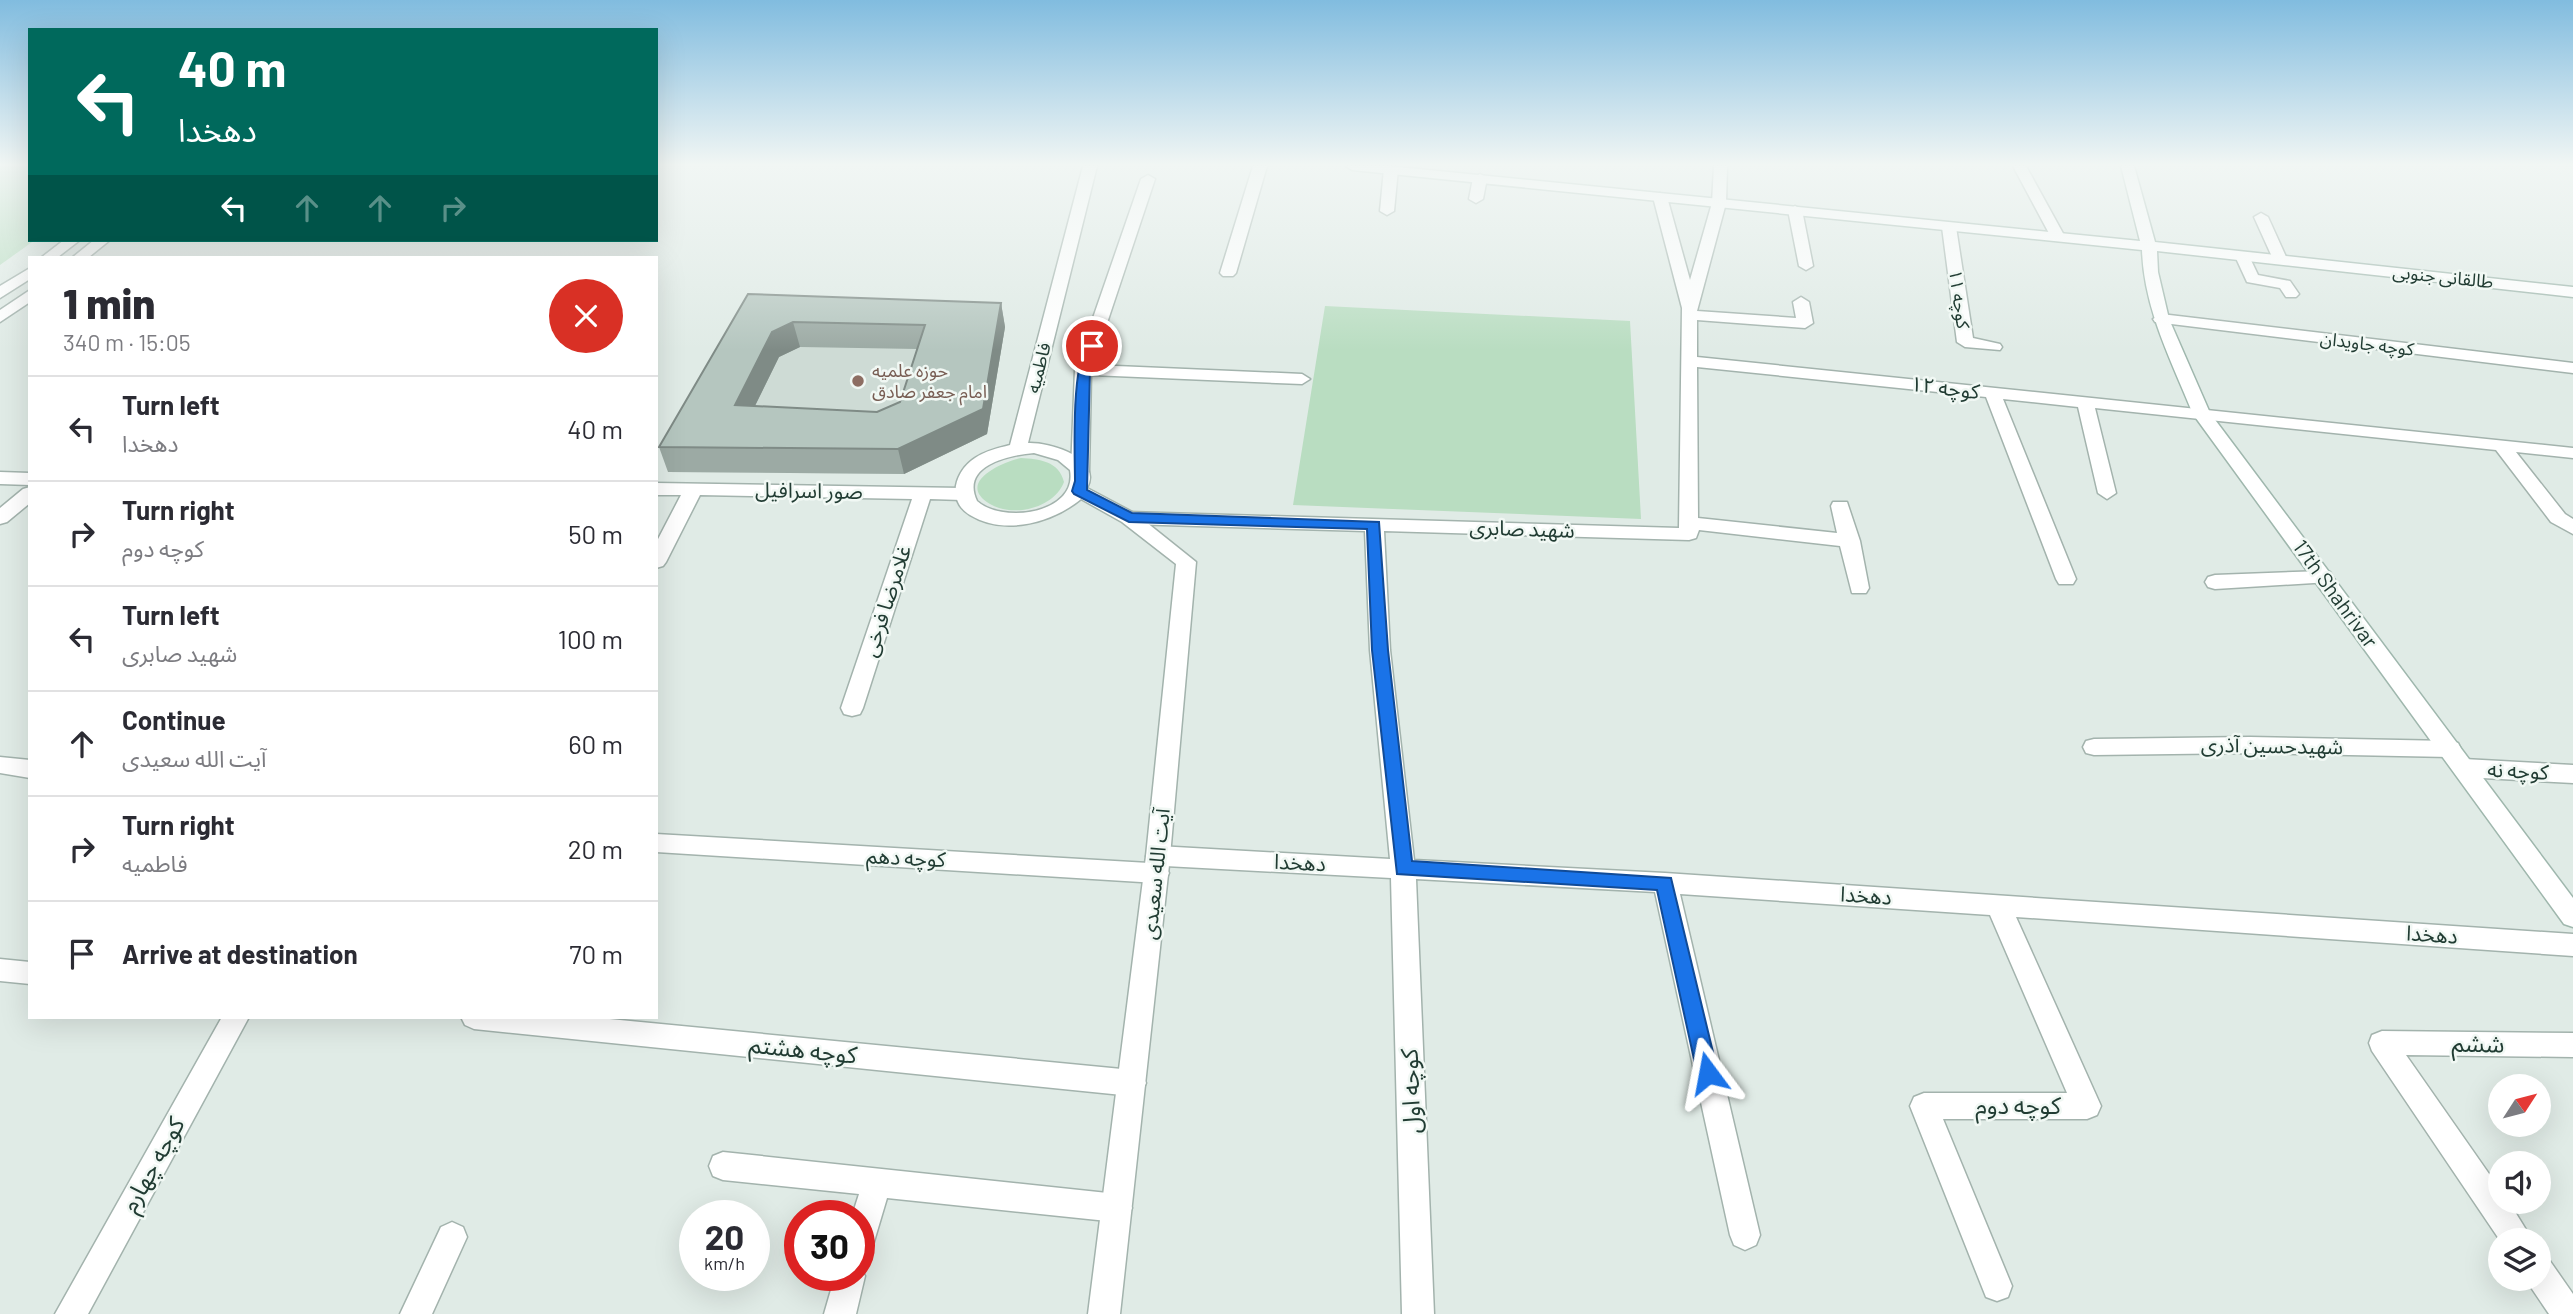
<!DOCTYPE html>
<html lang="en">
<head>
<meta charset="utf-8">
<style>
	body { margin:0; font-family:Barlow,"Noto Sans Arabic",sans-serif; background:#f2f2f3; color:#2b2b33; height:100vh; display:flex; flex-direction:column; font-size:26px; white-space:nowrap }
	* { box-sizing:border-box; margin:0 }
	p { font-size:23px; color:#7c7c81 }
	.icon { flex:none; width:38px; height:38px; fill:none; stroke:currentColor; stroke-width:2; stroke-linecap:round; stroke-linejoin:round }
	.map { position:relative; flex:1; overflow:hidden }
	.panel { position:absolute; left:28px; top:256px; width:630px; height:763px; display:flex; flex-direction:column; background:#fff; border-radius:0px; box-shadow:0 7px 28px #0002 }
	.panel>* { flex:none }
	.hud { position:absolute; left:28px; top:28px; width:630px; height:214px; border-radius:0px; box-shadow:0 7px 28px #0002; background:#00695c; color:#fff; overflow:hidden }
	.needle { width:46px; rotate:54deg }
	.tools { position:absolute; left:2488px; top:1074px; display:grid; gap:14px }
	.tools a { display:grid; place-items:center; width:63px; height:63px; border-radius:50%; background:#fff; box-shadow:0 7px 28px #0002; font-size:35px }
	.speed { position:absolute; left:679px; top:1200px; display:flex; gap:14px; font-size:35px; font-weight:700; text-align:center }
	.speed>* { display:grid; place-content:center; width:91px; height:91px; border-radius:50%; background:#fff; box-shadow:0 7px 28px #0002; line-height:1 }
	.speed small { font-size:18px; font-weight:400 }
	.speed .limit { border:10px solid #d22; background:#fff; color:#111 }
	.pin { position:absolute; display:grid; place-items:center; width:60px; height:60px; color:#fff; margin:-30px; border:4px solid #fff; border-radius:50%; box-shadow:0 2px 7px #0007 }
	.me { position:absolute; width:77px; margin:-38px; rotate:347deg; stroke-linejoin:round; filter:drop-shadow(0 0 5px #0008) }
	.turn { display:flex; align-items:center; gap:24px; height:147px; padding:0 35px; font-size:32px }
	.turn .icon { width:91px; height:91px; stroke-width:2.5 }
	.turn b { display:block; font-size:49px; line-height:60px }
	.lanes { display:flex; align-items:center; height:66px; padding:0 35px; background:#0003; justify-content:center; gap:35px; direction:ltr }
	.lanes .off { opacity:.35 }
	.round { display:grid; place-items:center; flex:none; width:74px; height:74px; border-radius:37px; background:#f2f2f3 }
	.head { display:flex; align-items:center; justify-content:space-between; height:119px; padding:0 35px }
	h1 { font-size:42px; font-weight:800; line-height:52px }
	ul { padding:0; list-style:none }
	li { display:flex; align-items:center; gap:21px; height:105px; padding:0 35px; border-top:2px solid #e1e1e2 }
	li div { flex:1 }
	li b { display:block; font-size:26px }
	li em { font-style:normal }
	.map>svg:first-child { display:block }
</style>
</head>
<body>
<div class="map">
<svg width="2573" height="1314" viewBox="0 0 2573 1314">
	<rect width="100%" height="100%" fill="#e0ebe6"/>
	<path fill="#cedbd5" d="M755,318L1005,327L987,434L904,474L668,472Z"/>
	<path fill="#b9ddc1" d="M0,166H30V240H35L0,265Z
		M1325,306L1630,321L1641,519L1293,505Z
		M1021,458C1039,459 1059,461 1064,482C1054,508 1014,518 990,504C955,483 1002,462 1021,458Z"/>
	<g fill="none" stroke-linecap="round" stroke-linejoin="round">
		<g stroke="#a3b3ad" stroke-width="3">
			<path id="minor" d="M1253,166H1267L1236,273L1233,276H1223L1220,273Z
				M1389,166L1398,169L1394,211L1387,215L1380,211L1384,169Z
				M1714,166H1727L1726,203L1697,311L1796,318L1793,302L1801,297L1809,302L1813,323L1805,328L1697,320V357L2573,448V458L2516,452L2565,514L2573,519V534L2551,522L2496,450L2095,408L2116,493L2107,499L2098,493L2078,407L2003,399L2076,579L2073,584H2059L2056,579L1986,397L1697,367L1698,518L1837,533L1831,506L1833,502H1847L1860,541L1869,588L1866,593H1852L1840,546L1699,530L1696,538L1689,540L1384,531L1390,650L1414,860L1665,873L2573,934V956L2016,917L2101,1106L2097,1115L2087,1119H1943L2012,1286L2008,1297L1997,1301L1986,1297L1910,1106L1914,1097L1924,1093H2067L1990,915L1680,894L1760,1235L1756,1245L1745,1250L1734,1245L1730,1235L1655,892L1416,879L1434,1314H1402L1391,878L1165,866L1169,873L1166,880L1157,883L656,852V834L1149,863L1146,856L1149,849L1158,846L1390,859L1370,650L1365,531L1129,524L1120,518L1129,512L1679,528L1682,308L1653,197L1660,193L1667,197L1690,280L1712,203Z
				M2013,166H2026L2065,237L2063,240L2058,241L2051,237Z
				M1480,174L1487,178L1483,199L1476,203L1469,199L1473,178Z
				M1148,175L1155,179L1093,365L1302,374L1310,379L1302,384L1091,375L1089,471L1080,476L1071,471L1075,370L1141,179Z
				M1795,206L1802,210L1813,266L1806,270L1799,266L1788,210Z
				M2261,213L2268,217L2287,259L2285,262H2275L2273,259L2254,217Z
				M1949,223L1956,227L1973,338L2000,344L2002,347L2000,350L1965,347L1957,342L1942,227Z
				M2242,252L2249,256L2258,275L2290,281L2299,294L2296,297H2286L2280,288L2247,282L2235,256Z
				M2161,314L2573,363V373L2155,322L2153,319Z
				M0,472L30,473V485L0,484Z
				M656,483L962,488L971,494L962,500L930,499L863,708L860,714L852,716L844,714L841,708L912,499L700,495L666,562L663,566L656,568V543L681,495H656Z
				M30,487V503L7,522L0,524V508L23,489Z
				M2323,571L2330,572L2333,577L2330,582L2215,589L2208,587L2205,582L2208,577L2215,575Z
				M2250,737L2450,741L2458,743L2461,749L2458,755L2450,757L2250,753L2094,755L2086,753L2083,747L2086,741L2094,739Z
				M0,757L30,760V778L0,773Z
				M2464,759L2573,765V783L2464,777L2456,774L2453,768L2456,762Z
				M0,959L30,962V984L0,981Z
				M222,1017H249L88,1314H55Z
				M461,1017H589L1132,1070L1142,1074L1146,1083L1142,1092L1132,1096L474,1029L465,1025Z
				M2382,1031L2573,1033V1057L2406,1055L2501,1191V1202H2509L2533,1241L2501,1242L2372,1051L2369,1043L2372,1035Z
				M723,1152L1117,1194L1127,1198L1132,1208L1127,1218L1117,1222L887,1198L870,1255L859,1259V1216H852L859,1194L723,1180L713,1176L709,1166L713,1156Z
				M452,1222L463,1227L467,1237L432,1314H400L441,1227Z
				M2539,1257L2550,1261L2573,1294V1314H2549L2528,1283L2527,1279H2539Z
				M859,1265L865,1276L856,1314H824L835,1276H859Z"/>
		</g>
		<g stroke="#a3b3ad" stroke-width="3">
			<path id="tertiary" d="M1083,166H1097L1028,443C1050,442 1103,458 1087,488L1136,514L1196,562L1170,856L1120,1314H1088L1146,856L1176,564L1122,522L1081,499C1052,523 1004,536 970,515C946,500 955,471 975,458C985,451 998,448 1010,445ZM1034,453L1058,460L1070,470C1078,514 1002,524 977,501C960,465 1010,455 1034,453Z
				M64,240H80L58,257H42Z
				M94,240H110L89,257H73Z
				M30,268V279L0,298V286Z
				M30,290V302L0,322V310Z"/>
		</g>
		<g stroke="#9fb7ad" stroke-width="3">
			<path id="secondary" d="M1346,166H1388L2140,241L2121,166H2134L2155,242L2573,287V297L2157,251L2158,272L2169,319L2210,413L2573,898V927L2564,924L2193,414C2171,360 2144,309 2142,250L1352,170Z"/>
		</g>
		<use href="#minor" fill="#fff" fill-rule="evenodd"/>
		<use href="#tertiary" fill="#fff" fill-rule="evenodd"/>
		<use href="#secondary" fill="#fff" fill-rule="evenodd"/>
	</g>
	<path fill="#9caaa4" fill-rule="evenodd" d="M748,294L1001,303L1005,327L987,434L904,474L668,472L659,447ZM800,347L917,349L900,402L877,412L755,406L779,357Z"/>
	<path fill="#7f8b86" d="M1001,303L1005,327L987,434L904,474L898,449Z
		M793,322L800,347L779,357L743,430L735,405L772,332Z"/>
	<path fill="#b5c6bf" stroke="#7f8b86" stroke-width="2" fill-rule="evenodd" d="M748,294L1001,303L983,409L898,449L659,447ZM793,322L925,325L900,402L877,412L735,405L772,332Z"/>
	<linearGradient id="sky" x2="0" y2="1"><stop stop-color="#81bcdf"/><stop offset="0.47" stop-color="#f1f6f4"/><stop offset="1" stop-color="#f1f6f4" stop-opacity="0"/></linearGradient>
	<rect width="2573" height="350" fill="url(#sky)"/>
	<path fill="#1a73e8" stroke="#114b97" stroke-width="2" d="M1092,342L1098,346L1090,370L1087,490L1132,513L1379,522L1388,650L1412,861L1671,878L1718,1073L1715,1079L1708,1082L1700,1079L1697,1073L1657,890L1397,874L1372,650L1367,529L1129,522L1074,494L1072,491L1075,481C1075,457 1070,351 1092,342Z"/>
	<circle fill="#8d6e63" stroke="#f1f8f4" stroke-width="2.5" cx="858" cy="381" r="7"/>
	<g text-anchor="middle" stroke-width="5" stroke-linejoin="round" paint-order="stroke">
		<g font-size="18" fill="#213c33" stroke="#f1f8f4">
			<text transform="translate(2443 277) rotate(6)" y="6">طالقانی جنوبی</text>
			<text transform="translate(1959 299) rotate(82)" y="6">کوچه ۱۱</text>
			<text transform="translate(2367 344) rotate(7)" y="6">کوچه جاویدان</text>
			<text transform="translate(1039 368) rotate(-76)" y="6">فاطمیه</text>
		</g>
		<g font-size="18" fill="#785e54" stroke="#f1f8f4" text-anchor="start">
			<text x="872" y="377">حوزه علمیه<tspan x="872" dy="21">امام جعفر صادق</tspan></text>
		</g>
		<g font-size="21" fill="#213c33" stroke="#f1f8f4">
			<text transform="translate(1945 388) rotate(7)" y="7">کوچه ۱۲</text>
			<text transform="translate(809 491) rotate(1)" y="7">صور اسرافیل</text>
			<text transform="translate(1522 529) rotate(2)" y="7">شهید صابری</text>
			<text transform="translate(2335 594) rotate(54)" y="7">17th Shahrivar</text>
			<text transform="translate(887 601) rotate(-72)" y="7">غلامرضا فرخی</text>
			<text transform="translate(2272 746) rotate(1)" y="7">شهیدحسین آذری</text>
			<text transform="translate(2518 771) rotate(3)" y="7">کوچه نه</text>
			<text transform="translate(906 858) rotate(3)" y="7">کوچه دهم</text>
			<text transform="translate(1300 863) rotate(3)" y="7">دهخدا</text>
			<text transform="translate(1156 874) rotate(-84)" y="7">آیت الله سعیدی</text>
			<text transform="translate(1866 896) rotate(4)" y="7">دهخدا</text>
			<text transform="translate(2432 935) rotate(4)" y="7">دهخدا</text>
		</g>
		<g font-size="24" fill="#213c33" stroke="#f1f8f4">
			<text transform="translate(2478 1044) rotate(1)" y="8">ششم</text>
			<text transform="translate(803 1050) rotate(6)" y="8">کوچه هشتم</text>
			<text transform="translate(1411 1091) rotate(-92)" y="8">کوچه اول</text>
			<text x="2018" y="1114">کوچه دوم</text>
			<text transform="translate(153 1165) rotate(-61)" y="8">کوچه چهارم</text>
		</g>
	</g>
</svg>
<div class="tools">
<a><svg class="needle" viewBox="-14 -14 28 28"><path d="M0-13l5 13h-10z" fill="#e53935"/><path d="M0 13l5-13h-10z" fill="#7c7c81"/></svg></a>
<a><svg class="icon" aria-label="sound" viewBox="0 0 24 24"><path d="M4 9h4l5-4v14l-5-4H4zM17 9q2 3 0 6"/></svg></a>
<a><svg class="icon" aria-label="layers" viewBox="0 0 24 24"><path d="M12 4l9 5-9 5-9-5zM3 14l9 5 9-5"/></svg></a>
</div>
<div class="speed"><div>20<small>km/h</small></div><div class="limit">30</div></div>
<div class="pin" style="left:1092px;top:346px;background:#d93025"><svg class="icon" aria-label="arrive" viewBox="0 0 24 24"><path d="M6 21V4h12l-3 4 3 4H6"/></svg></div>
<svg class="me" style="left:1708px;top:1073px" viewBox="-20 -20 40 40"><path d="M0-17L14 15 0 8-14 15z" fill="#1a73e8" stroke="#fff" stroke-width="4"/></svg>
<div class="hud">
<div class="turn"><svg class="icon" aria-label="left" viewBox="0 0 24 24"><path d="M17 20v-9H6M10 6l-5 5 5 5"/></svg><div><b>40 m</b>دهخدا</div></div>
<div class="lanes"><svg class="icon" aria-label="left" viewBox="0 0 24 24"><path d="M17 20v-9H6M10 6l-5 5 5 5"/></svg><svg class="icon off" aria-label="ahead" viewBox="0 0 24 24"><path d="M12 20V5M6 11l6-6 6 6"/></svg><svg class="icon off" aria-label="ahead" viewBox="0 0 24 24"><path d="M12 20V5M6 11l6-6 6 6"/></svg><svg class="icon off" aria-label="right" viewBox="0 0 24 24"><path d="M7 20v-9h11M14 6l5 5-5 5"/></svg></div>
</div>
<section class="panel">
<div class="head"><div><h1>1 min</h1><p>340 m · 15:05</p></div><a class="round" style="background:#d93025;color:#fff"><svg class="icon" aria-label="close" viewBox="0 0 24 24"><path d="M6 6l12 12M18 6L6 18"/></svg></a></div>
<ul>
<li><svg class="icon" aria-label="left" viewBox="0 0 24 24"><path d="M17 20v-9H6M10 6l-5 5 5 5"/></svg><div><b>Turn left</b><p>دهخدا</p></div><em>40 m</em></li>
<li><svg class="icon" aria-label="right" viewBox="0 0 24 24"><path d="M7 20v-9h11M14 6l5 5-5 5"/></svg><div><b>Turn right</b><p>کوچه دوم</p></div><em>50 m</em></li>
<li><svg class="icon" aria-label="left" viewBox="0 0 24 24"><path d="M17 20v-9H6M10 6l-5 5 5 5"/></svg><div><b>Turn left</b><p>شهید صابری</p></div><em>100 m</em></li>
<li><svg class="icon" aria-label="ahead" viewBox="0 0 24 24"><path d="M12 20V5M6 11l6-6 6 6"/></svg><div><b>Continue</b><p>آیت الله سعیدی</p></div><em>60 m</em></li>
<li><svg class="icon" aria-label="right" viewBox="0 0 24 24"><path d="M7 20v-9h11M14 6l5 5-5 5"/></svg><div><b>Turn right</b><p>فاطمیه</p></div><em>20 m</em></li>
<li><svg class="icon" aria-label="arrive" viewBox="0 0 24 24"><path d="M6 21V4h12l-3 4 3 4H6"/></svg><div><b>Arrive at destination</b></div><em>70 m</em></li>
</ul>
</section>
</div>
</body>
</html>
